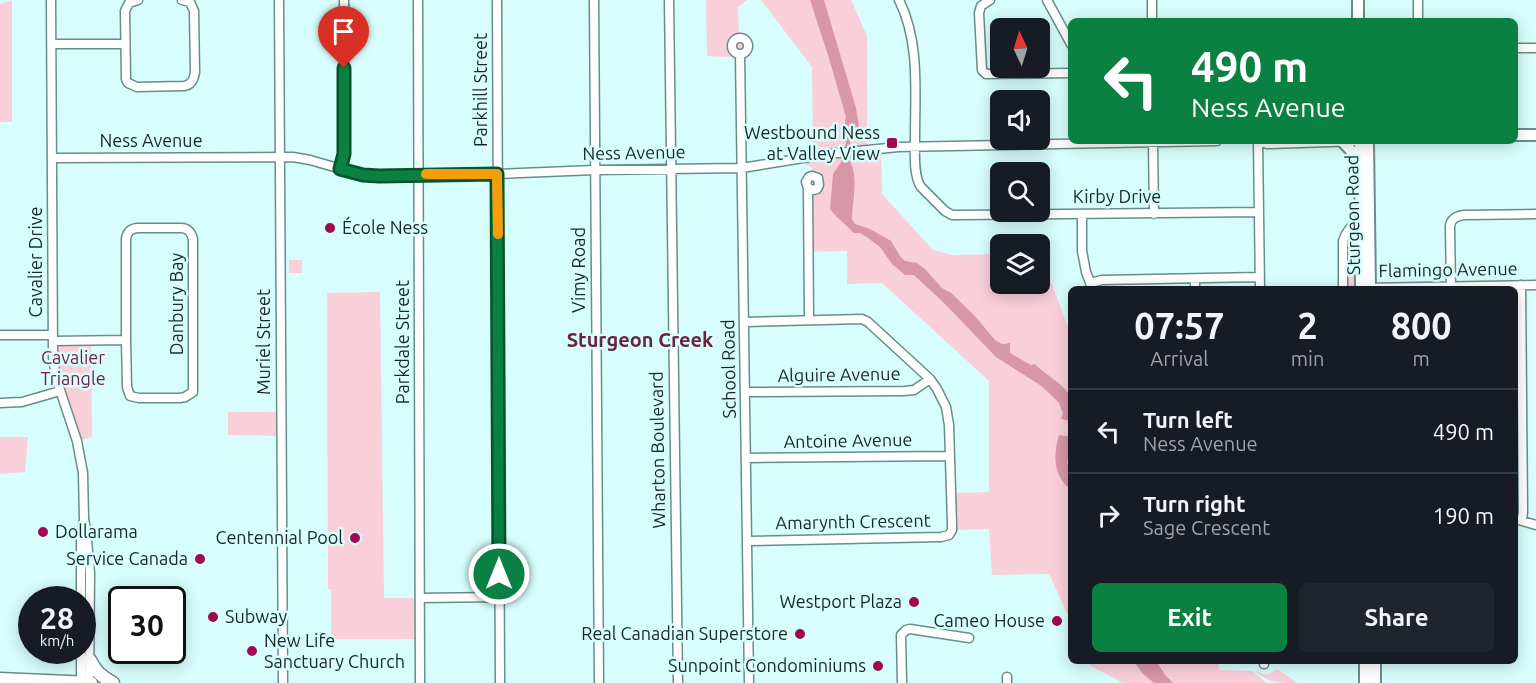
<!DOCTYPE html>
<html lang="en">
<head>
<meta charset="utf-8">
<style>
	body { margin:0; font-family:Ubuntu,sans-serif; background:#20242c; color:#f1f3f6; height:100vh; display:flex; flex-direction:column; font-size:22px; white-space:nowrap }
	* { box-sizing:border-box; margin:0 }
	p { font-size:20px; color:#9ea1a6 }
	.icon { flex:none; width:33px; height:33px; fill:none; stroke:currentColor; stroke-width:2; stroke-linecap:round; stroke-linejoin:round }
	.map { position:relative; flex:1; overflow:hidden }
	.drawer { position:absolute; left:1068px; top:286px; width:450px; height:378px; display:flex; flex-direction:column; background:#171b24; border-radius:9px; box-shadow:0 3px 15px #0003 }
	.drawer>* { flex:none }
	.hud { position:absolute; left:1068px; top:18px; width:450px; height:126px; border-radius:9px; box-shadow:0 3px 15px #0003; background:#0b8043; color:#fff; overflow:hidden }
	.needle { width:39px; rotate:356deg }
	.tools { position:absolute; left:990px; top:18px; display:grid; gap:12px }
	.tools a { display:grid; place-items:center; width:60px; height:60px; border-radius:9px; background:#171b24; box-shadow:0 3px 15px #0003; font-size:30px }
	.speed { position:absolute; left:18px; top:586px; display:flex; gap:12px; font-size:30px; font-weight:700; text-align:center }
	.speed>* { display:grid; place-content:center; width:78px; height:78px; border-radius:50%; background:#171b24; box-shadow:0 3px 15px #0003; line-height:1 }
	.speed small { font-size:15px; font-weight:400 }
	.speed .limit { border:3px solid #111; border-radius:9px; background:#fff; color:#111 }
	.pin { position:absolute; display:grid; place-items:center; width:51px; height:51px; color:#fff; margin:-62px -26px; border-radius:50% 50% 50% 0; rotate:-45deg; box-shadow:0 0 6px #0007 }
	.pin .icon { rotate:45deg }
	.me { position:absolute; width:66px; margin:-33px; rotate:0deg; stroke-linejoin:round; filter:drop-shadow(0 0 4px #0008) }
	.turn { display:flex; align-items:center; gap:21px; height:126px; padding:0 24px; font-size:27px }
	.turn .icon { width:78px; height:78px; stroke-width:2.5 }
	.turn b { display:block; font-size:42px; line-height:51px }
	.eta { display:flex; justify-content:space-evenly; align-items:center; height:102px; text-align:center }
	.eta b { font-size:36px; font-weight:700; line-height:42px }
	.action { display:flex; gap:12px; margin-top:auto; padding:12px 24px }
	.action a { flex:1; height:69px; border-radius:9px; background:#0b8043; color:#fff; font-size:24px; font-weight:700; line-height:69px; text-align:center }
	.action a+a { background:#20242c; color:#f1f3f6 }
	ul { padding:0; list-style:none }
	li { display:flex; align-items:center; gap:18px; height:84px; padding:0 24px; border-top:2px solid #363941 }
	li div { flex:1 }
	li b { display:block; font-size:22px }
	li em { font-style:normal }
	.map>svg:first-child { display:block }
</style>
</head>
<body>
<div class="map">
<svg width="1536" height="683" viewBox="0 0 1536 683">
	<rect width="100%" height="100%" fill="#d7fefc"/>
	<path fill="#f9cfda" d="M12,0V122H0V4Z
		M706,0H747L738,7L739,38L747,42L748,47C741,61 720,56 707,56Z
		M761,0H851L867,36V149L881,148L882,194L933,250L953,255L1000,254V284H1040V254H1041L1071,336V622L1049,574L992,575L989,529L952,530L951,493L989,492V381L882,283L847,284V251L808,252V188L812,176V168L805,164L813,157L812,67Z
		M1360,220L1370,289H1343L1345,233Z
		M289,260H302V273H289Z
		M380,292L384,598H420V639H331V589H328L327,293Z
		M91,340L92,437L77,441L56,378L53,341Z
		M228,412H281V436L228,435Z
		M0,437H28L25,472L0,474Z
		M1089,662H1218L1219,670L1253,671L1266,683H1123L1091,666Z
		M1277,669L1298,683C1281,683 1270,683 1257,673V670L1262,674H1269Z"/>
	<path fill="#d896a9" d="M810,0H824L856,108L859,127L851,140L847,158C860,170 852,203 852,219L855,224L870,229L891,241L900,256L905,261L917,263L925,269L942,288L951,293L974,315L995,340L1002,344L1010,343V353L1031,365L1035,364C1045,375 1065,384 1070,397C1073,403 1071,415 1071,421L1061,419L1063,413L1059,403L1049,393L1040,385L996,357L944,303L914,275H905L892,264L880,247L868,238L860,233H854L834,214L830,209L833,174L843,159L846,142L842,137L846,117L828,55Z
		M1059,435L1071,437V453L1067,462L1071,475V490C1053,475 1053,456 1059,435Z
		M1134,662H1157L1165,675L1173,683H1154L1143,674Z"/>
	<g fill="none" stroke-linecap="round" stroke-linejoin="round">
		<g stroke="#698d8b" stroke-width="11">
			<path id="minor" d="M51,0L53,357L56,378L77,441L83,473L84,519L86,529L90,573L89,683
				M138,0L129,3L125,11L126,79L128,83L137,87L184,86C192,85 194,79 195,72L194,11L190,2L182,0
				M279,0L283,683
				M418,0L420,683
				M497,0L500,683
				M594,0L599,683
				M669,0L678,683
				M899,0C920,42 915,91 915,137C915,150 913,176 921,187L945,211L952,215H957L1259,212
				M990,0L981,6L979,13L982,70L986,74L1071,73
				M1047,0L1071,44
				M1152,0V21
				M1418,21V0
				M732 46a8 8 0 1 1 16 0a8 8 0 1 1-16 0Z
				M52,44H125
				M1515,48H1536
				M740,54L749,683
				M1258,141L1260,290
				M1260,141L1267,144L1360,141
				M1153,142L1154,214
				M53,158L293,157L310,160L355,173L372,175L497,174L595,170L742,168L828,154L898,147L1217,141
				M340,169L344,145V0
				M808,188L813,190L817,189L819,185L818,178L812,176L809,177L806,182L808,188L809,320
				M1082,214V251L1086,272L1093,290
				M1195,279V290
				M1090,283L1102,280L1259,277
				M1521,285L1523,512L1522,520
				M1364,288L1536,285
				M1451,289L1450,226C1451,218 1457,216 1464,215L1536,214
				M1343,290V241C1346,231 1351,225 1360,220
				M745,322L862,319L868,322L930,379L937,389L946,407L949,425L952,524V530L949,535L941,537L748,541
				M0,335H52
				M53,341L126,340V239C127,232 130,229 137,228H181C188,228 191,232 193,239V392L185,397L180,398H139L130,396L127,387L126,340
				M746,392L904,391L914,390L930,379
				M0,403L22,402L60,391
				M747,458L949,456
				M1515,519L1536,525
				M420,598L499,597
				M81,600V540L83,523
				M1264,662V664
				M1007,677V683
				M81,683V651
				M902,683L901,635L906,630L910,629L969,638"/>
		</g>
		<g stroke="#698d8b" stroke-width="14">
			<path id="major" d="M1358,0V21
				M1515,135H1536
				M1360,141L1361,290
				M1368,141L1370,290
				M1343,142L1359,159
				M1365,662V683
				M1375,662V683"/>
		</g>
		<g stroke="#698d8b" stroke-width="15">
			<path id="highway" d="M90,660C95,671 102,677 113,683
				M0,679L91,683"/>
		</g>
		<use href="#minor" stroke="#fff" stroke-width="8"/>
		<use href="#major" stroke="#fff" stroke-width="10"/>
		<use href="#highway" stroke="#fff" stroke-width="12"/>
	</g>
	<g fill="none" stroke-linecap="round" stroke-linejoin="round">
		<g stroke="#07532c" stroke-width="15">
			<path id="route" d="M344,68V154L340,169L363,175L379,176L497,174L499,574"/>
		</g>
		<use href="#route" stroke="#0b8043" stroke-width="10"/>
		<path stroke="#f59e0b" stroke-width="10" d="M426,174H497L498,234"/>
	</g>
	<g fill="#9e0952" stroke="#d7fefc" stroke-width="2">
		<rect x="886" y="137" width="12" height="12" rx="3"/>
		<circle cx="330" cy="228" r="6"/>
		<circle cx="43" cy="532" r="6"/>
		<circle cx="355" cy="538" r="6"/>
		<circle cx="200" cy="559" r="6"/>
		<circle cx="914" cy="602" r="6"/>
		<circle cx="213" cy="617" r="6"/>
		<circle cx="1057" cy="621" r="6"/>
		<circle cx="800" cy="634" r="6"/>
		<circle cx="252" cy="651" r="6"/>
		<circle cx="878" cy="666" r="6"/>
	</g>
	<g text-anchor="middle" stroke-width="5" stroke-linejoin="round" paint-order="stroke">
		<g font-size="18" fill="#192827" stroke="#d7fefc">
			<text transform="translate(481 90) rotate(-90)" y="6">Parkhill Street</text>
			<text x="151" y="147">Ness Avenue</text>
			<text transform="translate(634 153) rotate(-1)" y="6">Ness Avenue</text>
			<text x="1117" y="203">Kirby Drive</text>
			<text transform="translate(1353 215) rotate(-91)" y="6">Sturgeon Road</text>
			<text transform="translate(36 262) rotate(-90)" y="6">Cavalier Drive</text>
			<text transform="translate(579 270) rotate(-90)" y="6">Vimy Road</text>
			<text transform="translate(1448 270) rotate(-1)" y="6">Flamingo Avenue</text>
			<text transform="translate(177 304) rotate(-90)" y="6">Danbury Bay</text>
			<text transform="translate(264 342) rotate(-90)" y="6">Muriel Street</text>
			<text transform="translate(403 342) rotate(-90)" y="6">Parkdale Street</text>
			<text transform="translate(729 369) rotate(-91)" y="6">School Road</text>
			<text transform="translate(839 375) rotate(-1)" y="6">Alguire Avenue</text>
			<text transform="translate(848 441) rotate(-1)" y="6">Antoine Avenue</text>
			<text transform="translate(658 450) rotate(-91)" y="6">Wharton Boulevard</text>
			<text transform="translate(853 522) rotate(-1)" y="6">Amarynth Crescent</text>
		</g>
		<g font-size="18" fill="#192827" stroke="#d7fefc" text-anchor="end">
			<text x="880" y="139">Westbound Ness<tspan x="880" dy="21">at Valley View</tspan></text>
			<text x="342" y="234" text-anchor="start">École Ness</text>
			<text x="55" y="538" text-anchor="start">Dollarama</text>
			<text x="343" y="544">Centennial Pool</text>
			<text x="188" y="565">Service Canada</text>
			<text x="902" y="608">Westport Plaza</text>
			<text x="225" y="623" text-anchor="start">Subway</text>
			<text x="1045" y="627">Cameo House</text>
			<text x="788" y="640">Real Canadian Superstore</text>
			<text x="264" y="647" text-anchor="start">New Life<tspan x="264" dy="21">Sanctuary Church</tspan></text>
			<text x="866" y="672">Sunpoint Condominiums</text>
		</g>
		<g font-size="18" fill="#712341" stroke="#d7fefc">
			<text x="73" y="364">Cavalier<tspan x="73" dy="21">Triangle</tspan></text>
		</g>
		<g font-size="20" font-weight="bold" fill="#68243d" stroke="#d7fefc">
			<text x="640" y="347">Sturgeon Creek</text>
		</g>
	</g>
</svg>
<div class="tools">
<a><svg class="needle" viewBox="-14 -14 28 28"><path d="M0-13l5 13h-10z" fill="#e53935"/><path d="M0 13l5-13h-10z" fill="#9ea1a6"/></svg></a>
<a><svg class="icon" aria-label="sound" viewBox="0 0 24 24"><path d="M4 9h4l5-4v14l-5-4H4zM17 9q2 3 0 6"/></svg></a>
<a><svg class="icon" aria-label="search" viewBox="0 0 24 24"><circle cx="10" cy="10" r="6"/><path d="M15 15l6 6"/></svg></a>
<a><svg class="icon" aria-label="layers" viewBox="0 0 24 24"><path d="M12 4l9 5-9 5-9-5zM3 14l9 5 9-5"/></svg></a>
</div>
<div class="speed"><div>28<small>km/h</small></div><div class="limit">30</div></div>
<div class="pin" style="left:344px;top:68px;background:#d93025"><svg class="icon" aria-label="arrive" viewBox="0 0 24 24"><path d="M6 21V4h12l-3 4 3 4H6"/></svg></div>
<svg class="me" style="left:499px;top:574px" viewBox="-20 -20 40 40"><circle r="17" fill="#0b8043" stroke="#fff" stroke-width="3"/><path d="M0-11L8 9 0 5-8 9z" fill="#fff"/></svg>
<div class="hud">
<div class="turn"><svg class="icon" aria-label="left" viewBox="0 0 24 24"><path d="M17 20v-9H6M10 6l-5 5 5 5"/></svg><div><b>490 m</b>Ness Avenue</div></div>
</div>
<section class="drawer">
<div class="eta">
<div><b>07:57</b><p>Arrival</p></div>
<div><b>2</b><p>min</p></div>
<div><b>800</b><p>m</p></div>
</div>
<ul>
<li><svg class="icon" aria-label="left" viewBox="0 0 24 24"><path d="M17 20v-9H6M10 6l-5 5 5 5"/></svg><div><b>Turn left</b><p>Ness Avenue</p></div><em>490 m</em></li>
<li><svg class="icon" aria-label="right" viewBox="0 0 24 24"><path d="M7 20v-9h11M14 6l5 5-5 5"/></svg><div><b>Turn right</b><p>Sage Crescent</p></div><em>190 m</em></li>
</ul>
<div class="action"><a>Exit</a><a>Share</a></div>
</section>
</div>
</body>
</html>
